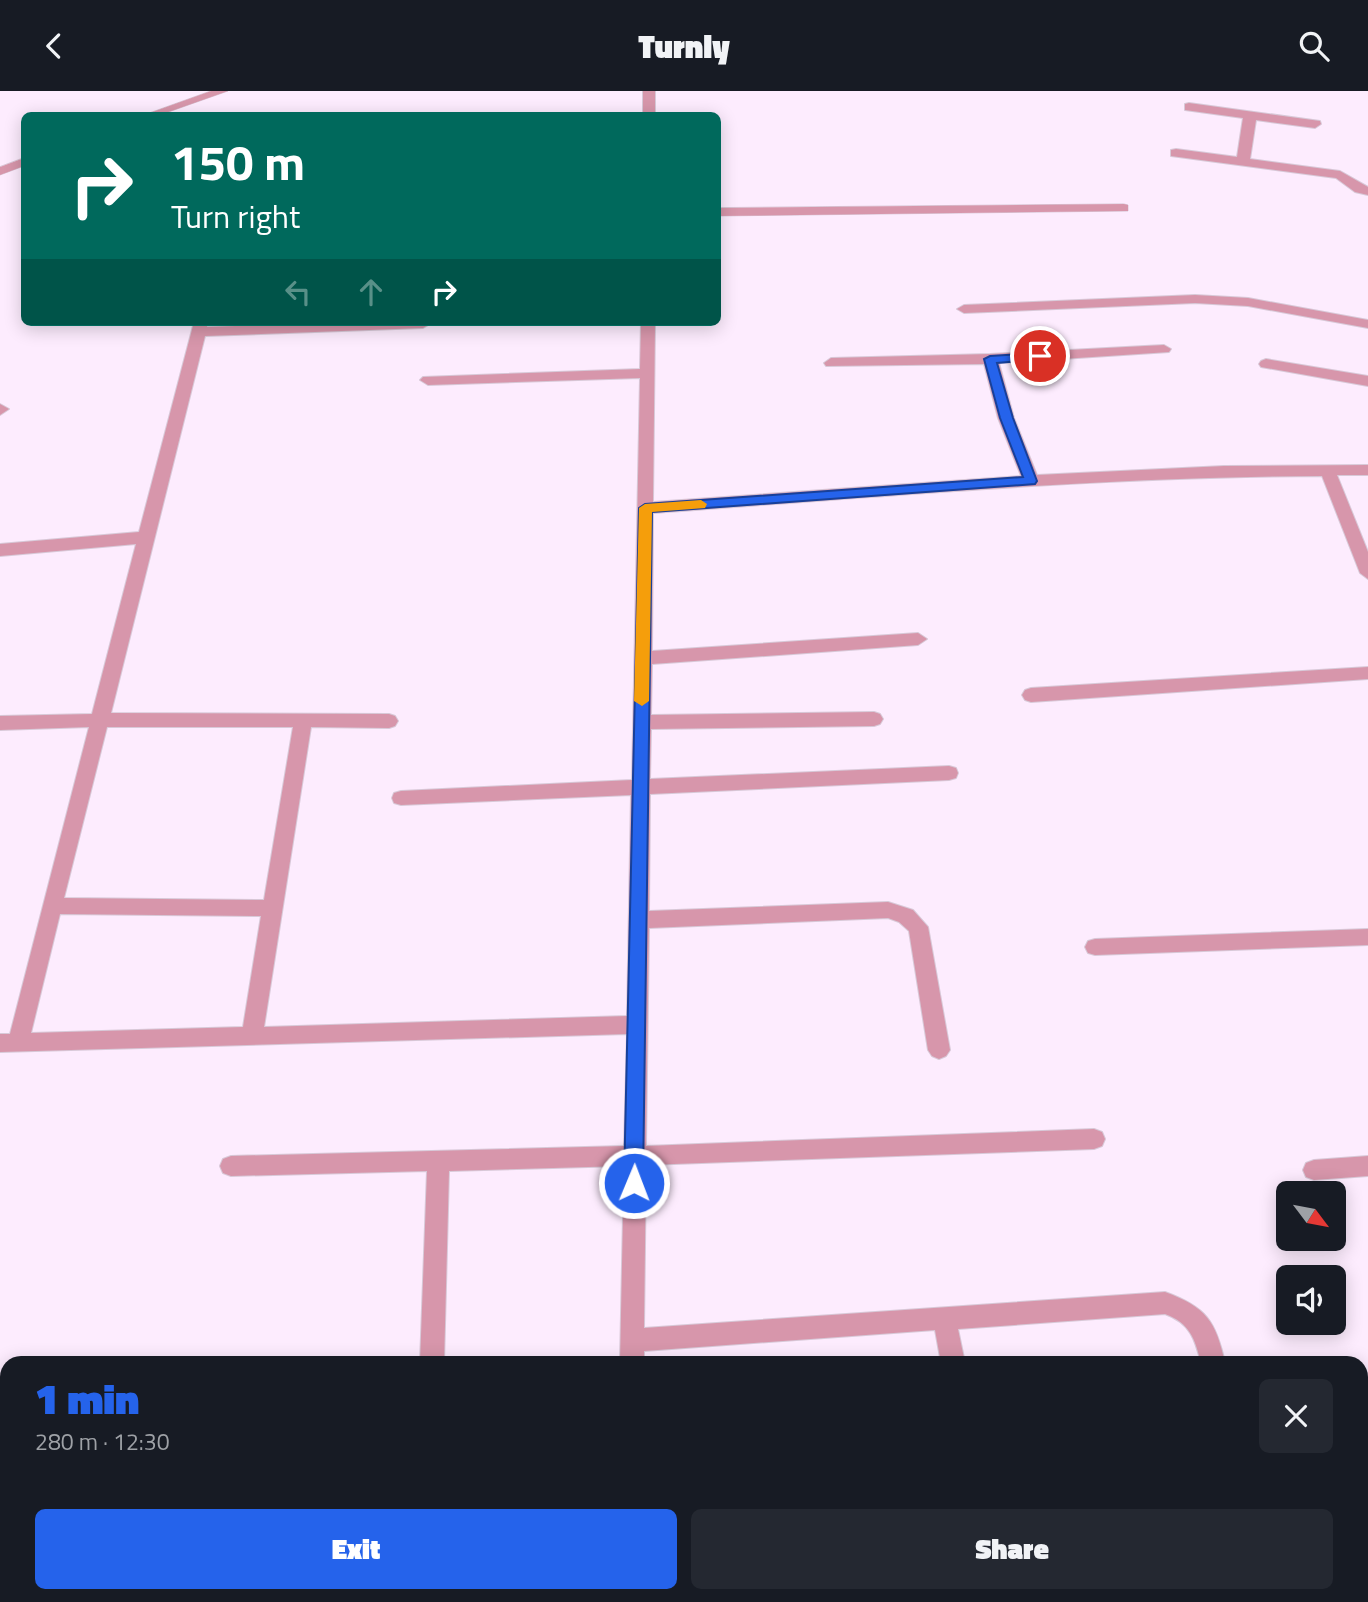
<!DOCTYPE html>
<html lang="en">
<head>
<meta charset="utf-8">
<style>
	body { margin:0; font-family:"Titillium Web",sans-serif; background:#242831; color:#f1f3f6; height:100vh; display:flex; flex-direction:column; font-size:26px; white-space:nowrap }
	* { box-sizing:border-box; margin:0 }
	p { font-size:23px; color:#9ea1a6 }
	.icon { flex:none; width:38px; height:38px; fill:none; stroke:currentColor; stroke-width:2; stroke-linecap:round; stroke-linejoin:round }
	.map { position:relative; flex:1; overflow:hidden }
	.panel { position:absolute; left:0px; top:1265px; width:1368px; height:247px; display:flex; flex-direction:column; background:#171b24; border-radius:21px 21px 0 0; box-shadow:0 4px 18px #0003 }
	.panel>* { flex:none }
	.hud { position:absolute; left:21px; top:21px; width:700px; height:214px; border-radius:10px; box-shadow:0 4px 18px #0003; background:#00695c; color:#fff; overflow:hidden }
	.needle { width:46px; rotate:122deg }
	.fabs { position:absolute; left:1276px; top:1090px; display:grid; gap:14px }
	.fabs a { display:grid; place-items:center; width:70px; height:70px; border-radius:10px; background:#171b24; box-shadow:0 4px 18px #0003; font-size:35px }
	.pin { position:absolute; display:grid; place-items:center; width:60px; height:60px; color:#fff; margin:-30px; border:4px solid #fff; border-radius:50%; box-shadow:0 2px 7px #0007 }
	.me { position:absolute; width:77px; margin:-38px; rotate:1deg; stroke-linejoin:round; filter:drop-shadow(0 0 5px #0008) }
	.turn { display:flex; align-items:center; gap:24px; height:147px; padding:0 35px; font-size:32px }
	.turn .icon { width:91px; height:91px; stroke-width:2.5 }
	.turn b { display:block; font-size:49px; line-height:60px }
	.lanes { display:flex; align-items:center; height:66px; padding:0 35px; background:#0003; justify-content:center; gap:35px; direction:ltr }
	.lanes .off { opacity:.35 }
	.round { display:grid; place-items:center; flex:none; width:74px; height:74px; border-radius:10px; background:#242831 }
	.overview { display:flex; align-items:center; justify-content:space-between; height:119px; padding:0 35px }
	h1 { font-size:42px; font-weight:800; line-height:52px; color:#2563eb }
	.primary-button { display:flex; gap:14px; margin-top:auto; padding:14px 35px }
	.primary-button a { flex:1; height:80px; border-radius:10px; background:#2563eb; color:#fff; font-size:28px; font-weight:800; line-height:80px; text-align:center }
	.primary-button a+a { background:#242831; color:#f1f3f6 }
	header { display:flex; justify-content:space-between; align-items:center; height:91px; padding:0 35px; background:#171b24; font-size:32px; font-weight:800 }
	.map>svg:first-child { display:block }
</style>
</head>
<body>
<header><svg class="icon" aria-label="back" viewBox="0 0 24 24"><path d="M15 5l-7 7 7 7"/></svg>Turnly<svg class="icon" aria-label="search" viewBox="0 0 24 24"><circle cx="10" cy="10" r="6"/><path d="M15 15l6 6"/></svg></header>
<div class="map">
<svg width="1368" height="1511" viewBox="0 0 1368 1511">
	<rect width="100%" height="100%" fill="#fdecfe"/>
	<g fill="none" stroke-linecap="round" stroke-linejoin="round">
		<g stroke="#d8c9d8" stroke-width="1">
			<path id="service" d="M211,0H228L160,24H144Z
				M24,67V75L0,84V76Z
				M1124,113L1128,114V120L718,125V117Z"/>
		</g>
		<g stroke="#d8c9d8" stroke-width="2">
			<path id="minor" d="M643,0H655V24H643Z
				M1189,12L1320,30L1321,33L1315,37L1256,29L1250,68L1340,80L1368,96V104L1355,101L1336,87L1171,65V59L1176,58L1237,66L1243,27L1185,19V13Z
				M1195,204L1248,207L1368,229V237L1248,215L1195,212L964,222L957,218L964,214Z
				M194,231H208L207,236L356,231L430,233L423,237L205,245L111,622L389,623L395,625L398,630L395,635L389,637L311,636L264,936L627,925L631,704L401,714L394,712L392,707L394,702L401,700L632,689L640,287L428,294L420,289L423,286L640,278L641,231H655L653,411L1021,385L998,327L984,273L826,275L824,272L831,267L990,263L1164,254L1171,258L1169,261L999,272L1014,327L1037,384L1224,375L1368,374V384H1337L1368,461V488L1360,482L1322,385C1098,386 876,406 653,422L652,560L918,542L927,548L918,554L652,573L651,624L874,621L880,623L883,628L880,633L874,635L651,638L650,688L949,675L956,677L958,682L956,687L949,689L650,703L649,820L888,811L913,819L928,836L950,959L946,965L939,968L932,965L928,959L909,840L899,831L888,827L649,837L646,1055L1094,1038L1102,1041L1105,1048L1102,1055L1094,1058L646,1074L644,1237L1165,1201C1206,1216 1216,1230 1225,1272H1201C1195,1248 1190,1232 1165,1223L958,1238L965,1272H941L935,1239L644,1260V1272H620L624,1075L449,1080L444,1272H420L427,1080L231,1085L223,1082L220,1075L223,1068L231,1065L624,1055L627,943L0,961V943H10L89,636L0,639V625L92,623L136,453L0,465V453L139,441ZM107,636H293L264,809L64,807ZM60,823L261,825L243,936L31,942Z
				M1266,268L1368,285V295L1261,276L1259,273L1261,270Z
				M0,313L9,318L0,324Z
				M1368,576V588L1031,611L1025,609L1022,604L1025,599L1031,597Z
				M1368,838V854L1095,864L1088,862L1085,856L1088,850L1095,848Z
				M1368,1065V1085L1314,1089L1306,1086L1303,1079L1306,1072L1314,1069Z
				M1368,1441V1467L1362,1468V1442Z
				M0,1451L7,1452V1478L0,1477Z
				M63,1505H89V1511H63Z
				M319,1505H345L344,1511H318Z
				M631,1505H657V1511H631Z
				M760,1505H800L797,1511H757Z
				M1261,1505H1287L1288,1511H1262Z"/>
		</g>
		<use href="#service" fill="#d796ab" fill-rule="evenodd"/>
		<use href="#minor" fill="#d796ab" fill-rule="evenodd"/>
	</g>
	<path fill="#2563eb" stroke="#184099" stroke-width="2" d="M1040,262L1046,265L1044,268L997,272L1013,327L1037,390L1035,393L652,421L643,1092L640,1098L634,1100L627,1098L624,1092L639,417L645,413L1023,386L1000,327L984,268L990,265Z"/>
	<path fill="#f59e0b" d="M701,409L707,413L705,417L652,421L649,610L642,615L634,610L639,417L645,413Z"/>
</svg>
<div class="fabs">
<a><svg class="needle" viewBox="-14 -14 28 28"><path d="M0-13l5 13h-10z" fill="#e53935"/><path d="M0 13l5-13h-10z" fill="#9ea1a6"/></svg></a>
<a><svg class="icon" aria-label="sound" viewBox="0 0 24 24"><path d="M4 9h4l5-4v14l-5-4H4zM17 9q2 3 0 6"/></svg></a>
</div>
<div class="pin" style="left:1040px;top:265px;background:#d93025"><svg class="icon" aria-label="arrive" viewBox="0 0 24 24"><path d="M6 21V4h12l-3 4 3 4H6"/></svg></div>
<svg class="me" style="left:634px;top:1092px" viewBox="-20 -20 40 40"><circle r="17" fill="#2563eb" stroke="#fff" stroke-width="3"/><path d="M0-11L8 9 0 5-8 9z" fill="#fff"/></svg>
<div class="hud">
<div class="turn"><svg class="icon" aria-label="right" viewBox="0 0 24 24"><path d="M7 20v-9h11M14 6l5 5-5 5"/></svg><div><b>150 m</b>Turn right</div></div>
<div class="lanes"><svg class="icon off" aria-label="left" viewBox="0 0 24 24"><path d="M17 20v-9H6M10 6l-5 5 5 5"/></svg><svg class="icon off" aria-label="ahead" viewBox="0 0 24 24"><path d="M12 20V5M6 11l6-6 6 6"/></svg><svg class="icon" aria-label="right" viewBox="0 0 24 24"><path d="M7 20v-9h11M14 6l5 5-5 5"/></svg></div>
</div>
<section class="panel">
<div class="overview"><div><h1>1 min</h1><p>280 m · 12:30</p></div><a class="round"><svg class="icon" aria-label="close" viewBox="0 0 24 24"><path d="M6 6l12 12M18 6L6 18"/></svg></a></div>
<div class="primary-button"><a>Exit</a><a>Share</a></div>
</section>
</div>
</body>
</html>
